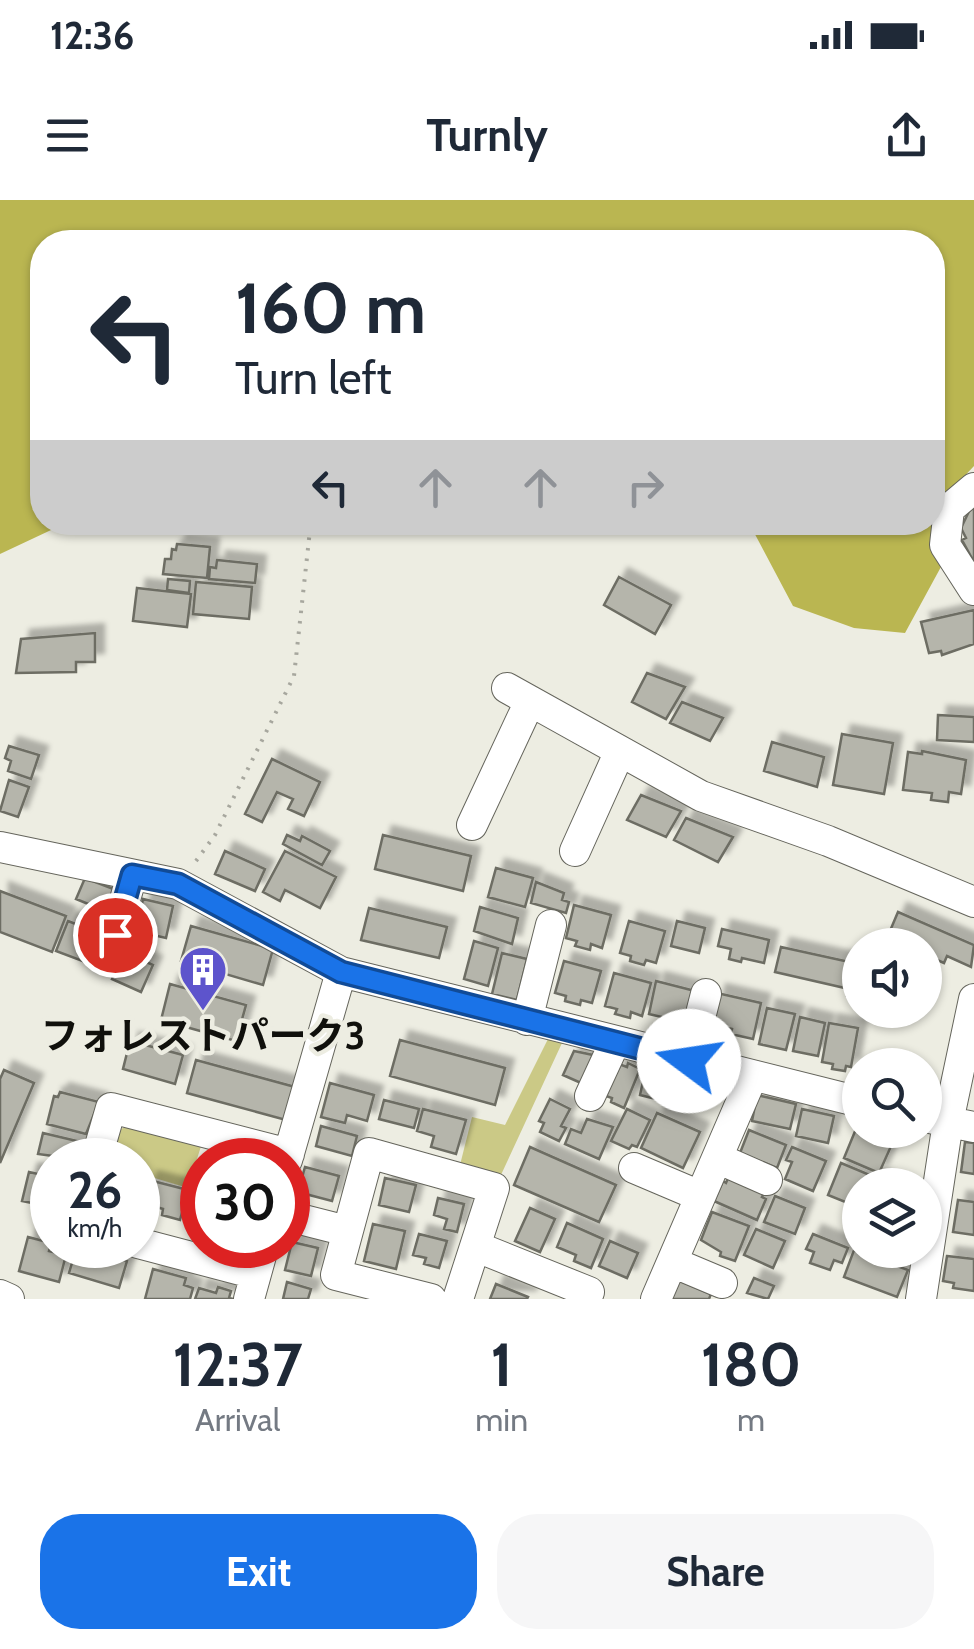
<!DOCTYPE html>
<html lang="en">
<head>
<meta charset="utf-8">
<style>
	body { margin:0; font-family:Cabin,"Noto Sans JP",sans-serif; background:#f6f6f7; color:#1f2937; height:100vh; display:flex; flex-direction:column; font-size:38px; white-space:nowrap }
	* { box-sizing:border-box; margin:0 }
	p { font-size:32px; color:#747a83 }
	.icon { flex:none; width:55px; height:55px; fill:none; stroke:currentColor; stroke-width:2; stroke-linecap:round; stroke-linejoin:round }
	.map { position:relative; height:1099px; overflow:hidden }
	.sheet { display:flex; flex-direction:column; background:#fff; flex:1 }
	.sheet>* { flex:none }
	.banner { position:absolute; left:30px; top:30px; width:915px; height:305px; border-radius:40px; box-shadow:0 2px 8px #0004; background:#fff; color:#1f2937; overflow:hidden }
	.buttons { position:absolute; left:842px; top:728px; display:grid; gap:20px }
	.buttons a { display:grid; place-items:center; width:100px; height:100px; border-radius:50%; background:#fff; box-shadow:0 2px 8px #0004; font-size:50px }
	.speed { position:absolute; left:30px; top:938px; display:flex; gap:20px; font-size:50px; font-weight:700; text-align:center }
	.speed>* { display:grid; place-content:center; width:130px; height:130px; border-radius:50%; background:#fff; box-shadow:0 2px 8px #0004; line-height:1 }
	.speed small { font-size:25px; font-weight:400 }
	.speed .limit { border:15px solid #d22; background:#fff; color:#111 }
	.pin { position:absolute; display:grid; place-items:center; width:85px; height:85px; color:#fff; margin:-42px; border:5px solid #fff; border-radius:50%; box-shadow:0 2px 10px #0007 }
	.me { position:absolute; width:110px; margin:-55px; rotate:284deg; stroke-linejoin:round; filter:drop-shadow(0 0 8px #0008) }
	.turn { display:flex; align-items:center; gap:35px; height:210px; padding:0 40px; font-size:45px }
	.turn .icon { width:130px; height:130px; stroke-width:2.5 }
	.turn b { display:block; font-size:70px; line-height:85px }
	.lanes { display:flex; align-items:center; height:95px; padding:0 40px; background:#0003; justify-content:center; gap:50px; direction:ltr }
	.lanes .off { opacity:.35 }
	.eta { display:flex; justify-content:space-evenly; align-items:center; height:170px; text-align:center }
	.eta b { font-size:60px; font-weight:700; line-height:70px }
	.cta { display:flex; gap:20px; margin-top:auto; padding:20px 40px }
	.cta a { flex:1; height:115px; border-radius:40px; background:#1a73e8; color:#fff; font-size:40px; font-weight:700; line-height:115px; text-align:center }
	.cta a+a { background:#f6f6f7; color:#1f2937 }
	.status { display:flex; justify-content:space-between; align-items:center; height:70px; padding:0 50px; background:#fff; direction:ltr }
	.status svg { height:28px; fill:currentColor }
	header { display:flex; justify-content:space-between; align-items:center; height:130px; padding:0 40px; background:#fff; font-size:45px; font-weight:700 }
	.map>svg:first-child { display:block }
</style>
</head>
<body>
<div class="status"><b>12:36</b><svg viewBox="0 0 49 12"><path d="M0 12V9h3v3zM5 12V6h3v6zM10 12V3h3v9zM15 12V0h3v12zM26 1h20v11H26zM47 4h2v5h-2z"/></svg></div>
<header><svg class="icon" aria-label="menu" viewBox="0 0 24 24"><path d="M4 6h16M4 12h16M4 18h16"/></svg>Turnly<svg class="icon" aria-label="share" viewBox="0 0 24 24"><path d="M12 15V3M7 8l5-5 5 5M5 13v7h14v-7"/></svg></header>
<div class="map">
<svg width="974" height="1099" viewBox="0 0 974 1099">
	<defs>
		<filter id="shadow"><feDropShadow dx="9" dy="-9" stdDeviation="2.5" flood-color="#0004"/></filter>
	</defs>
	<rect width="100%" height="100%" fill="#edede2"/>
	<path fill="#cbc986" d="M548,839L562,843L500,977L460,965L472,917L505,925Z
		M130,924L202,943L188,988L138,973V960H108L116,932Z"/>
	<path fill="#bab651" d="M0,0H974V266L957,284L942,365L905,433L854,428L793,406L749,323L932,322V42H42V322L66,323L0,354Z"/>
	<path fill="#b5b5ab" stroke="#6d6d64" stroke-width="2.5" filter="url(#shadow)" d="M973,303H974V362L962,340L966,338L961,328Z
		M177,344L210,347L207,378L163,374L165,359H171L172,349L176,350Z
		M217,360L257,364L255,383L209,379L210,367L216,368Z
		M619,377L671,405L655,434L604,405Z
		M168,379L190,381L189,393L167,390Z
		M196,382L252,387L249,419L193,414Z
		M137,388L191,394L187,427L133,421Z
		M974,410V444L942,455L941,451L929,453L921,422Z
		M95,433V462H76V472L16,473L21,439Z
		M647,473L685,487L666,519L632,502Z
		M682,502L723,518L710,541L670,523Z
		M938,515L974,517V542L937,540Z
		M842,534L893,543L884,594L833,585Z
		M772,542L824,557L817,587L764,571Z
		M9,546L39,555L31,579L8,571L11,561L5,558Z
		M922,551L966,560L961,594L949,592L948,602L931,600L932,593L903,590L908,552L922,554Z
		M272,559L320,582L304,616L288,609L293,599L277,592L262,622L245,614Z
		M9,580L29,587L18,617L0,611Z
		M641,595L681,611L666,637L627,620Z
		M686,618L733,637L718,662L674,640Z
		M287,635L300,641L302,636L330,651L322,665L283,644Z
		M383,635L471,656L463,691L375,669Z
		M225,651L265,669L255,691L215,674Z
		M285,651L336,677L320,708L285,690L280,701L263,692Z
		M496,668L533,678L525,707L488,697Z
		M85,678L116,690L108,712L76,699Z
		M536,682L564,693L562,700L569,702L566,713L531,703Z
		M0,691L66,716L52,752L0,732Z
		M143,699L173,706L166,738L136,731Z
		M574,705L611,715L602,748L591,744L590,750L575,746L577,741L566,738Z
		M480,707L518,718L512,744L474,731Z
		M369,708L447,727L439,758L361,740Z
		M898,712L974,745L971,767L947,756L944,763L935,759L934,763L925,759V745H903L887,738Z
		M68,721L104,735L93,765L56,751Z
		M629,721L665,731L656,763L646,760L644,765L630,761L631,756L620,753Z
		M677,721L705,728L699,753L671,746Z
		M191,726L273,749L263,785L181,761Z
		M722,729L769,740L764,763L742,758L741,762L729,759L731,749L718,746Z
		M474,741L498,748L488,786L464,779Z
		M781,747L854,763L852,773L860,774V799L847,796L849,789L775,772Z
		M124,752L153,765L141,792L112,779Z
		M502,753L527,759L517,800L492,794Z
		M564,761L601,771L592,803L581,800L580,805L565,801L566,796L555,793Z
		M614,773L651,783L642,816L631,812L630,818L615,814L617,809L605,806Z
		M656,781L695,791L687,823L649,814Z
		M170,784L246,805L236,841L161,820Z
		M717,793L761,803L753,839L731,834L732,829L710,824Z
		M767,808L795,814L786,850L759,844Z
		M800,817L825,823L818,856L793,851Z
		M829,823L858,828L851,867L846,866L845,871L832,869L833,864L822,862Z
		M400,840L505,868L495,905L390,876Z
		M130,841L183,855L175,884L123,869Z
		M574,851L593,855L581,883L563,875Z
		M196,860L295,887L286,920L187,893Z
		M628,863L640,869L624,908L611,902L612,898L606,896L619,864L627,867Z
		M4,870L34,883L0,963V879Z
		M645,872L682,881L676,904L640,895Z
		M330,883L374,895L367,921L347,915L345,923L321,917Z
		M60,892L99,902L86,934L47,924L54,896L58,897Z
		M757,895L796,904L790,929L752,921Z
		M550,899L570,909L561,926L566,928L559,941L540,932L544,923L539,921Z
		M384,900L419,909L414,928L379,919Z
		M423,909L466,920L456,954L431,947L434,936L417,931Z
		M627,909L650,920L637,947L632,945L629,949L611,941Z
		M802,909L834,916L828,943L796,936Z
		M657,913L700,932L683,968L641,948Z
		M587,919L613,927L599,959L565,944L571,929L581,933Z
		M321,926L357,936L352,956L316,946Z
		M856,929L892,944L879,973L844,958Z
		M749,930L786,945L777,968L740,953Z
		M43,933L81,942L79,952L85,954L83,960L38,954Z
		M965,942L974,943V974L961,972Z
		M530,947L616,985L599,1022L514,985Z
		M792,947L826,961L813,991L785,979L792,962L786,960Z
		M841,963L889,983V985H860V1008L828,995Z
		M305,967L339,976L332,1001L298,992Z
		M29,972L52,977V1007L22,1001Z
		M729,976L765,992L762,997L766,999L757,1020L714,1001L723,981L726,983Z
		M385,978L416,985L409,1012L379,1005Z
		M149,980L188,990L180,1020L162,1015L163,1009L143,1003Z
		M775,996L805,1008L795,1034L764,1022Z
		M438,998L464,1004L457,1032L444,1029L447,1019L434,1015Z
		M958,1000L974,1002V1035L953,1032Z
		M530,1008L555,1019L540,1052L515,1041Z
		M712,1012L749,1026L735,1061L720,1056L721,1052L701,1040Z
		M567,1023L603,1039L591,1068L574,1061L576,1055L557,1047Z
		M373,1024L405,1031L396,1069L364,1061Z
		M756,1029L785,1041L773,1068L744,1055Z
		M419,1034L447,1041L439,1068L424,1064L426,1058L413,1055Z
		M813,1034L848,1048L842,1063L834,1060L830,1070L810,1063L814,1052L806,1049Z
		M28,1037L51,1043L49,1051L66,1055L59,1082L19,1071Z
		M610,1041L638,1053L627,1078L599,1066Z
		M292,1042L318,1048L311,1076L285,1070Z
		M77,1046L127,1061L119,1088L69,1073Z
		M854,1050L908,1070L897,1097L844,1077Z
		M947,1056L974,1059V1091L953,1088L954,1083L943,1081Z
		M153,1069L186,1078L184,1085L193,1088L190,1099H145Z
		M754,1078L774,1086L768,1099L747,1093Z
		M676,1079L711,1094L709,1099H667Z
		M287,1082L311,1089L308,1099H283Z
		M496,1084L528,1097L527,1099H490Z
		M218,1087L231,1091L229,1098L233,1099H195L199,1088L216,1093Z"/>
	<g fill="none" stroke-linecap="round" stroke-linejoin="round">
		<g stroke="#65655c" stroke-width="32">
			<path id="minor" d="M974,288L949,309L945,345L974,390
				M507,488L701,596L828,641L974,702
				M472,625L530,501
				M0,647L178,684L341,772L860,902
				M575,651L620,551
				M115,735L132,675
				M527,820L551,725
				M689,861L706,794
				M590,896L615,842
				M925,917L974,927
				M717,958L767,980
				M96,960L111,908L289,954
				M287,960L341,772
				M634,968L700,996
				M288,1016L347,1031
				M138,1043L256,1074
				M477,1047L589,1092L586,1099
				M672,1062L722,1083
				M0,1095L9,1099
				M249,1099L264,1045
				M431,1099L336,1075L369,953L494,988L458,1099
				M656,1099L752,877
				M921,1099L948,922L974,799"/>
		</g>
		<path stroke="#a7a79e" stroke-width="4" stroke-dasharray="2.5 8" stroke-linecap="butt" d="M196,661L215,635L294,476L310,330"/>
		<use href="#minor" stroke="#fff" stroke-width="30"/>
	</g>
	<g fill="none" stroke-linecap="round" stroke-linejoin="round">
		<g stroke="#114b97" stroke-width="25">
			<path id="route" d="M115,735L132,675L178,684L341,772L689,861"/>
		</g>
		<use href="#route" stroke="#1a73e8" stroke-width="18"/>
	</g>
	<defs>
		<g id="building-pin" transform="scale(2.5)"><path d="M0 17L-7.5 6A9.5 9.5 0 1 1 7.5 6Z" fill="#5d54cc" stroke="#edede2"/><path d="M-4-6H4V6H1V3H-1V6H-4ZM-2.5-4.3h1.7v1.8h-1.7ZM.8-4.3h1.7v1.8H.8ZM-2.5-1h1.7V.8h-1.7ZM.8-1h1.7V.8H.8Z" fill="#fff"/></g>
	</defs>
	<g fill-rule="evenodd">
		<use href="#building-pin" x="203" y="770"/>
	</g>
	<g text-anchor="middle" stroke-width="9" stroke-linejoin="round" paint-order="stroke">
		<g font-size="38" font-weight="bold" fill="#10100c" stroke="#edede2">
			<text x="203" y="849">フォレストパーク3</text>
		</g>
	</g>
</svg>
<div class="buttons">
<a><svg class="icon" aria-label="sound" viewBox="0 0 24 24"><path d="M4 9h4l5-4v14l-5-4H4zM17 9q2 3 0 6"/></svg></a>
<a><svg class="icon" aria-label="search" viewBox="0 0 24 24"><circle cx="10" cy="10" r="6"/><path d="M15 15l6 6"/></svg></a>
<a><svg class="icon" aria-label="layers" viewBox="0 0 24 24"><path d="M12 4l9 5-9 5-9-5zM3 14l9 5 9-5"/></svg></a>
</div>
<div class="speed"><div>26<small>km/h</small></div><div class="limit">30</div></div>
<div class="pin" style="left:115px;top:735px;background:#d93025"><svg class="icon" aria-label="arrive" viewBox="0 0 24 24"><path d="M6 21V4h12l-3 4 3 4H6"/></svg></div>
<svg class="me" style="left:689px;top:861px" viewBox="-20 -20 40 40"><circle r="19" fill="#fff"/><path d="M0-13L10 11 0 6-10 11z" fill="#1a73e8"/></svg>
<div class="banner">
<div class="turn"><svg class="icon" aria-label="left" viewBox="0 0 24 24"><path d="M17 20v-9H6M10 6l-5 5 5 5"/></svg><div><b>160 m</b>Turn left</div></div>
<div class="lanes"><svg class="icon" aria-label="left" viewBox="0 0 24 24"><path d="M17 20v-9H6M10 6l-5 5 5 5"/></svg><svg class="icon off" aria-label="ahead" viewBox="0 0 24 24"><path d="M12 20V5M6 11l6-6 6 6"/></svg><svg class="icon off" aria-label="ahead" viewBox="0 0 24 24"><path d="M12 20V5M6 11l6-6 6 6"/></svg><svg class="icon off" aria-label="right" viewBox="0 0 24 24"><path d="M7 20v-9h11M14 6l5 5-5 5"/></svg></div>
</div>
</div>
<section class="sheet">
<div class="eta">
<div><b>12:37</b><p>Arrival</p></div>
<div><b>1</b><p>min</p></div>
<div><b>180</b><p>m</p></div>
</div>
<div class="cta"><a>Exit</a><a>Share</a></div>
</section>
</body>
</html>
